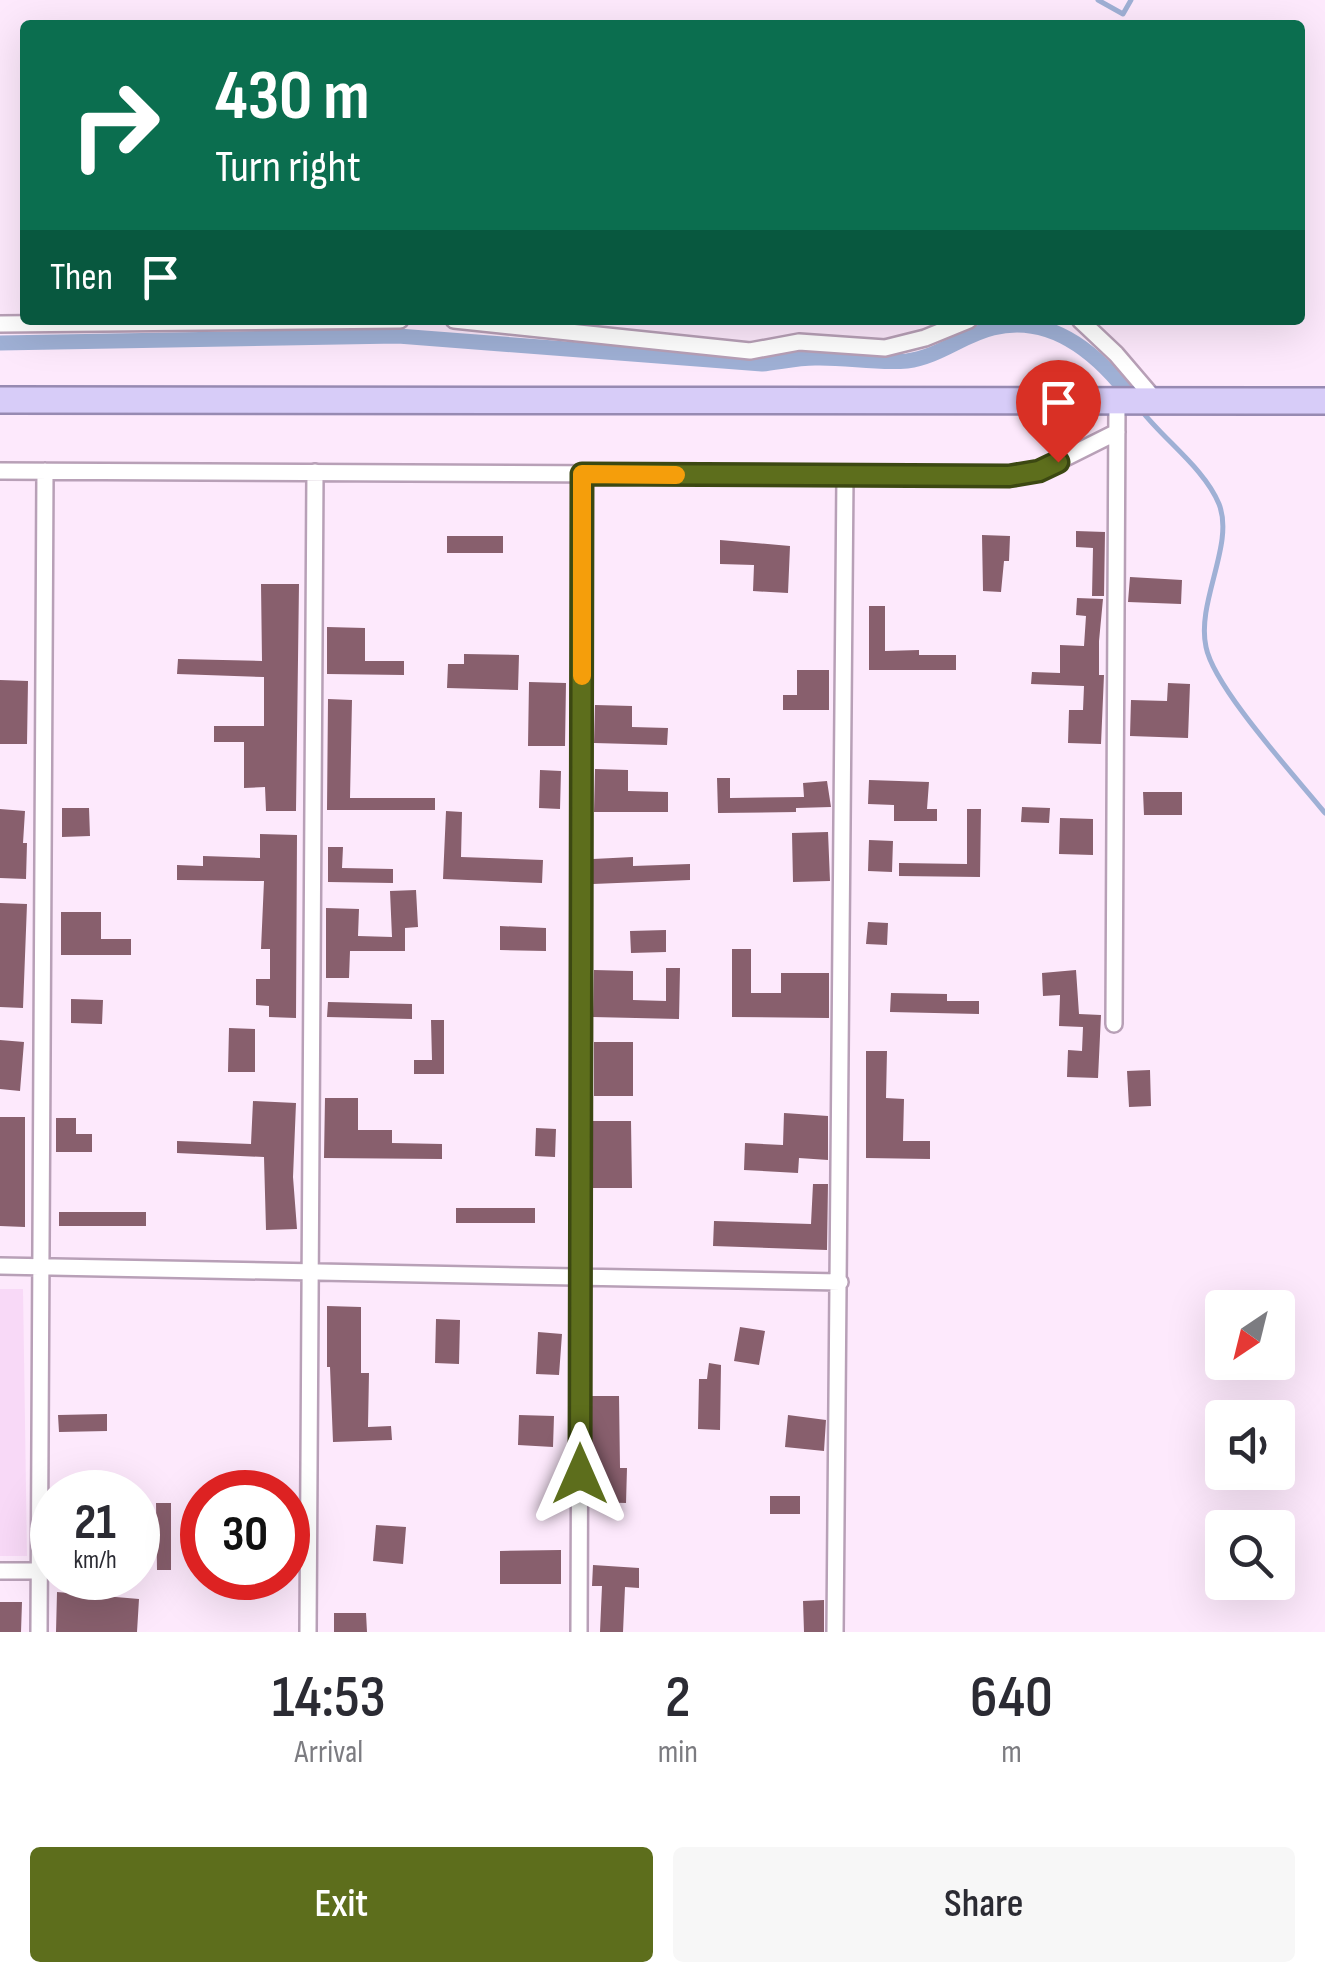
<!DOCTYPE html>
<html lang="en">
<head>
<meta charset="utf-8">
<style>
	body { margin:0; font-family:"Sofia Sans Condensed",sans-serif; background:#f7f7f7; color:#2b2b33; height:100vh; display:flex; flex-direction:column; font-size:38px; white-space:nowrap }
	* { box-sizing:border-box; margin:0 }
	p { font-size:32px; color:#7c7c81 }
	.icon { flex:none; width:55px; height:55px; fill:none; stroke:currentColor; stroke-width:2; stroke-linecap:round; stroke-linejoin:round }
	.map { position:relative; height:1632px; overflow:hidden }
	.side { display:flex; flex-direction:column; background:#fff; flex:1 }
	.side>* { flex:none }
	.guide { position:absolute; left:20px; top:20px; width:1285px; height:305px; border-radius:10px; box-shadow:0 10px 40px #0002; background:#0b6e4f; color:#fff; overflow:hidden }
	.needle { width:65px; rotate:215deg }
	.buttons { position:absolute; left:1205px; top:1290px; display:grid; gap:20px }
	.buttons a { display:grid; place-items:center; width:90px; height:90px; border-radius:10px; background:#fff; box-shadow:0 10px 40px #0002; font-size:50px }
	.speed { position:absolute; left:30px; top:1470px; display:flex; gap:20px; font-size:50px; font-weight:700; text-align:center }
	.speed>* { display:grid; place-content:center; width:130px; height:130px; border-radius:50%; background:#fff; box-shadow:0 10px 40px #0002; line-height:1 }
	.speed small { font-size:25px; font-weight:400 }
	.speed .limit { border:15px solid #d22; background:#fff; color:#111 }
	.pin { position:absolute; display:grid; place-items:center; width:85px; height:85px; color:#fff; margin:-102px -42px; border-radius:50% 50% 50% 0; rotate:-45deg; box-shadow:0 0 10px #0007 }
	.pin .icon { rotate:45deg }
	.me { position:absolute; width:110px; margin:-55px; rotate:0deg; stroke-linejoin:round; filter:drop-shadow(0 0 8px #0008) }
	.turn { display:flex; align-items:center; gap:35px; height:210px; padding:0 30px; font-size:45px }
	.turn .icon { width:130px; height:130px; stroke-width:2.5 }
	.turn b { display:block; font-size:70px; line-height:85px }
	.then { display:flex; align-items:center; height:95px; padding:0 30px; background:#0003; gap:20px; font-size:38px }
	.eta { display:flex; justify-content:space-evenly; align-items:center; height:170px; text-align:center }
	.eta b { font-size:60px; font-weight:600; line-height:70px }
	.primary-button { display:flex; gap:20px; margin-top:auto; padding:20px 30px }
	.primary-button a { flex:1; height:115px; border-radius:10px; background:#5d6e1c; color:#fff; font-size:40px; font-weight:600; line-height:115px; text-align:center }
	.primary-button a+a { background:#f7f7f7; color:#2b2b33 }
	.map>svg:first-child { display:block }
</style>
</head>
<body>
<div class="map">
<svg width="1325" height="1632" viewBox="0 0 1325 1632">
	<rect width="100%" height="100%" fill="#fde9fc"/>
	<path fill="#f8d9f7" d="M0,1289H23L27,1556H0Z"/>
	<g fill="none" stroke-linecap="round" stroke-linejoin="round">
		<path stroke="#9fb0d5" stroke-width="5" d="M1098,0L1123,14L1131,0
			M1141,410C1164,440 1205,469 1219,504C1235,544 1196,602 1206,647C1214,688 1296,777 1325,813"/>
		<path stroke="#9fb0d5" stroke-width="15" d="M0,343L398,336L762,364C780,362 798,358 815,358C846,357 877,364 907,361C939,357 963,335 993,328C1052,313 1100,356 1133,400"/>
	</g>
	<path fill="#885f6d" d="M1076,531L1105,532L1104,596H1092L1093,548L1076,547Z
		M982,535L1010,536L1009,561H1004L1001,592L983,591Z
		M447,536H503V553H447Z
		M720,540L790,546L788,593L753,591L754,565L720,564Z
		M1130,577L1182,580L1181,604L1128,602Z
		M261,584H299L296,811H266L265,787L244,788V742H214V726H264V677L177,674L178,659L262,661Z
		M1077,598L1103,599L1099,641V675H1104L1101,744L1068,743L1069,710H1083L1084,686L1031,684L1032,672L1060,673V645L1084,646L1086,616L1076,615Z
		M869,606H885V651L919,650V655H956V670H869Z
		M327,627L365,628V661H404V675L327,674Z
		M464,654L519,655L518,690L447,688L448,664H464Z
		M797,670H829V710H783V695H797Z
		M0,680L28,681L27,744H0Z
		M529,682L566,683L565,746H528Z
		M1168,683L1190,684L1188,738L1130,736L1131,700L1167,701Z
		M328,699L352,700L350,798H435V810H327Z
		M595,705L632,706V727L668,728L667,745L594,743Z
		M595,769L628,770V791L668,792V812H594Z
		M540,770L561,771L560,809L539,808Z
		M717,778H730V798L804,797L803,783L827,781L831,807L796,808V812L718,813Z
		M869,780L929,782L927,809H937V821H894V805L868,804Z
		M1143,792H1182V815H1144Z
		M1022,807L1050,808L1049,823L1021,822Z
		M62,808H89L90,836L62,837Z
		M0,809L25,811L23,843H27L26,879L0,878Z
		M967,809H981L980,877L899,876V863L967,864Z
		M446,811L462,812L461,857L543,860L542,883L443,879Z
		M1060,818L1093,819V855L1059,854Z
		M828,832L830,881L793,882L792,833Z
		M260,834L297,835L296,1018L269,1017V1006L256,1005V979H270V949H261L264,881L177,880V865L203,866V856L260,858Z
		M869,840L893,841L892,872L868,871Z
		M328,847H343L342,868L393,869V883L328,882Z
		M633,857V866L690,864V880L593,884V859Z
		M416,890L418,927L405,928V951H350L349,978H326V908L359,909L358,936L392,937L390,891Z
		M0,903L27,904L23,1008L0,1007Z
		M61,912H101V939H131V955H61Z
		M868,922L888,923L887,945L866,944Z
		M500,926L546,928V951L500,950Z
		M666,930V952L631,953L630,931Z
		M732,949H751V993H781V973H829V1018L732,1017Z
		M666,968H680L679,1019L593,1017L594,970L633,971V1000L666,1001Z
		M1076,970L1079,1014L1101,1015L1098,1078L1067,1077L1068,1050L1082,1051L1083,1027L1059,1026L1060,995L1043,996L1042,973Z
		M891,993L947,994V1001H979V1014L890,1012Z
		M71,999L103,1000L102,1024L71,1023Z
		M328,1002L412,1004V1019L327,1017Z
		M431,1020H444V1074H414V1060H432Z
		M229,1028L255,1029V1072H228Z
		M0,1040L24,1042L20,1091L0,1089Z
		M594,1042H633V1096H594Z
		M866,1051H887L886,1098L904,1099L903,1141H930V1159L866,1158Z
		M1150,1070L1151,1106L1129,1107L1127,1071Z
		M325,1098H358V1130H392V1143L442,1144V1159L324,1158Z
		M253,1101L296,1103L293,1177L297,1229L266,1230L264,1157L177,1153V1141L251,1144Z
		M784,1113L828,1116V1160L799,1158L798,1173L744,1170L745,1143L783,1145Z
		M0,1117H25V1227L0,1226Z
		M56,1118H76V1134H92V1152H56Z
		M592,1121H631L632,1188H593Z
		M536,1128L556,1129L555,1157L535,1156Z
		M813,1184H828L827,1250L713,1246L714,1221L811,1224Z
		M456,1208H535V1223H456Z
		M59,1212H146V1226H59Z
		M327,1306L361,1307V1373H369L368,1427L391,1426L392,1440L333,1442L330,1367H327Z
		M436,1319L460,1320L459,1364L435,1363Z
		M740,1327L765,1331L759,1365L734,1361Z
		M538,1332L562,1334L559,1375L536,1374Z
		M709,1363L721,1365L720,1430L698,1429L699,1379H707Z
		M591,1396H619L620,1468H627L626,1503L591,1502Z
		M107,1414V1431L59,1432L58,1415Z
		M519,1415L554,1416L553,1447L518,1445Z
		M788,1415L826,1420L824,1451L785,1447Z
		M770,1496H800V1514H770Z
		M156,1503H171V1570H157Z
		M376,1525L406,1527L403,1564L373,1561Z
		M561,1550V1584H500V1551Z
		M593,1565L639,1568V1588L625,1587L623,1632H600L602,1586H592Z
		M57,1592L139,1599L137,1632H56Z
		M824,1600V1632H804L803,1601Z
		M0,1602H22L21,1632H0Z
		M334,1613H366L367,1632H334Z"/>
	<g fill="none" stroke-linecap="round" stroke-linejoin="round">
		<g stroke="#b8a0b7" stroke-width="20">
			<path id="minor" d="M454,320L750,351L799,342L885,348L925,338L969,320
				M1080,320L1116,354L1157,402
				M0,324L400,320
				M0,471L1009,476L1039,471L1117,432
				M1114,1024L1117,403
				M0,1266L840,1282
				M0,1571H40
				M39,1632L45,471
				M308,1632L315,472
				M579,1632L583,474
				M835,1632L845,476"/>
		</g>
		<g stroke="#978ab2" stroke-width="30">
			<path id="trunk" d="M0,400L1325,401"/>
		</g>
		<use href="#minor" stroke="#fff" stroke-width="15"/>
		<use href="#trunk" stroke="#d7ccf8" stroke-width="25"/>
	</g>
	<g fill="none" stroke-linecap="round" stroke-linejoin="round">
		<g stroke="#3c4812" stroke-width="25">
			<path id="route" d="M580,1474L582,474L1009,476L1039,471L1058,462"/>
		</g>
		<use href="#route" stroke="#5d6e1c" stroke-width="18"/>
		<path stroke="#f59e0b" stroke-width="18" d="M582,676V474L676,475"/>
	</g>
</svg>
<div class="buttons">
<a><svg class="needle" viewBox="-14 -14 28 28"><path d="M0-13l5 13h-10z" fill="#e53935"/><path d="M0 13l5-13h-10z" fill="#7c7c81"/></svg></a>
<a><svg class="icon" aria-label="sound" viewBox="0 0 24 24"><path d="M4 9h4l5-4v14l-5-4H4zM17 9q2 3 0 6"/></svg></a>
<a><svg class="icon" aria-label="search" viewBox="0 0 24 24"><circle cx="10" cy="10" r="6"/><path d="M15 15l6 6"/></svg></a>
</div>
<div class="speed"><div>21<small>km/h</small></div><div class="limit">30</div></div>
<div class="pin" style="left:1058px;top:462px;background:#d93025"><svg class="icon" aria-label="arrive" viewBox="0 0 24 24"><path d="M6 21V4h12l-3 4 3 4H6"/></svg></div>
<svg class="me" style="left:580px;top:1474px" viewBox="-20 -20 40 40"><path d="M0-17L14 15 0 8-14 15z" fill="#5d6e1c" stroke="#fff" stroke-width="4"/></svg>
<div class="guide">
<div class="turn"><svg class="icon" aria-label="right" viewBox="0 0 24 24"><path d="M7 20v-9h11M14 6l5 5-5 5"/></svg><div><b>430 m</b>Turn right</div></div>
<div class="then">Then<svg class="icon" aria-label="arrive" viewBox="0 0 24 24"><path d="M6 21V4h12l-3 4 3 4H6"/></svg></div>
</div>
</div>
<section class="side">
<div class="eta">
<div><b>14:53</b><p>Arrival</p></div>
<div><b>2</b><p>min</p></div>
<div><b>640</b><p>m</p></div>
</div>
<div class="primary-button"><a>Exit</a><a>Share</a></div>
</section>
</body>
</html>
